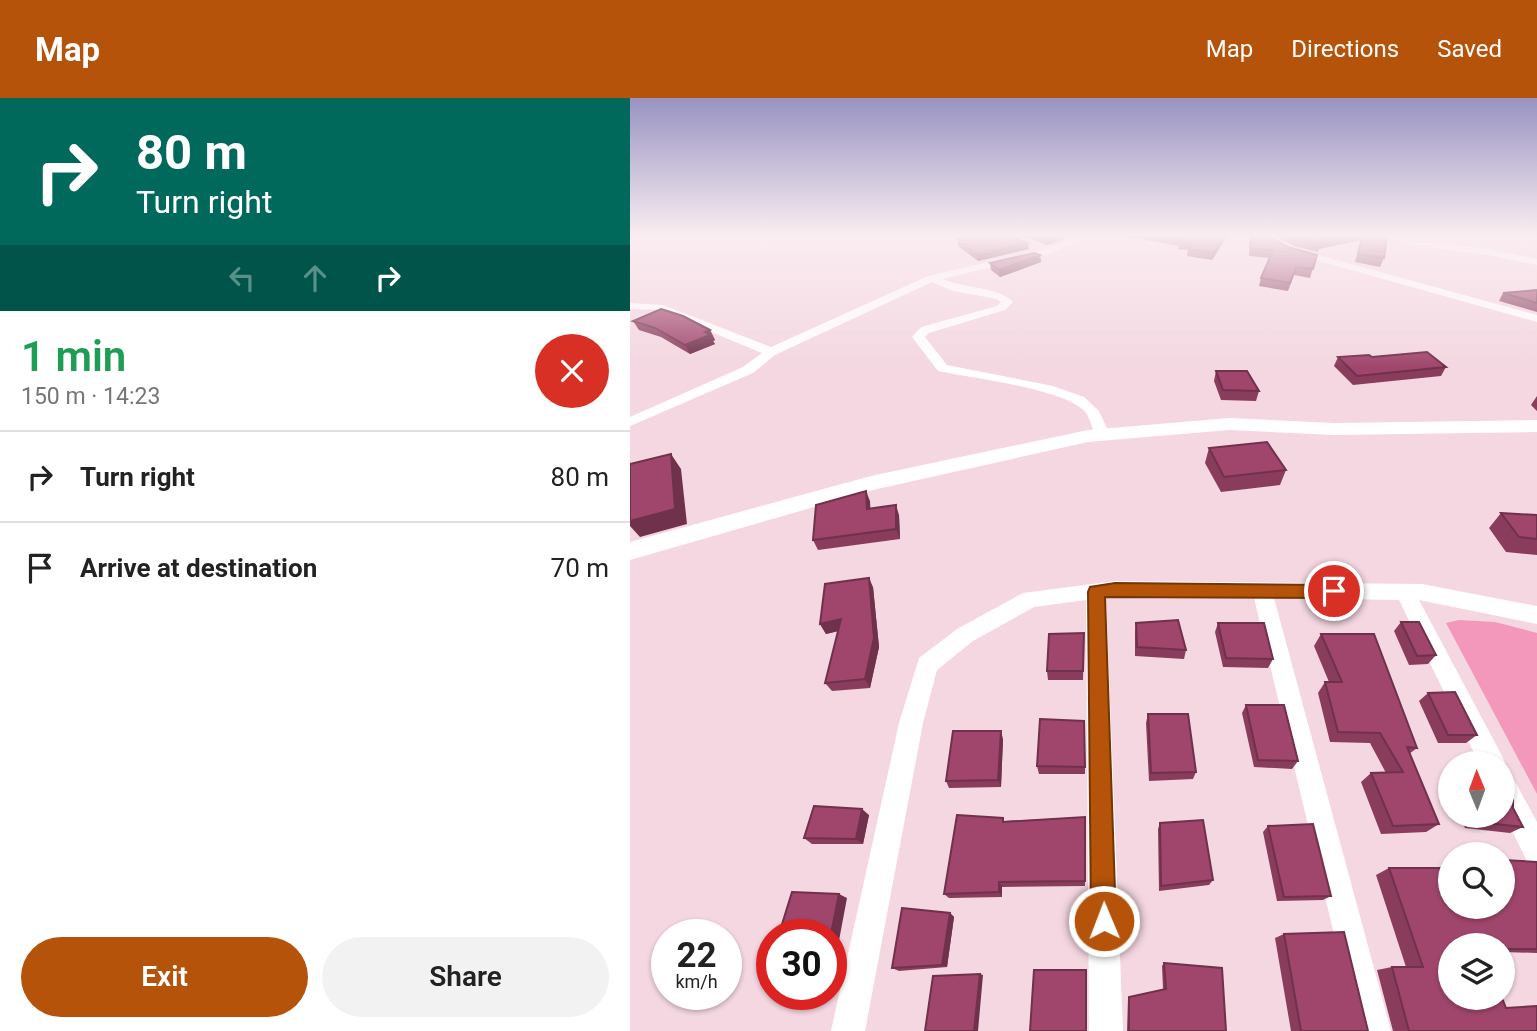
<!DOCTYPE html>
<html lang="en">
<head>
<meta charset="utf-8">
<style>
	body { margin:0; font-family:Roboto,sans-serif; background:#f2f2f2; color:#222; height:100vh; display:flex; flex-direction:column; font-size:26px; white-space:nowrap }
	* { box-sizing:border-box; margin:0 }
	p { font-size:23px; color:#767676 }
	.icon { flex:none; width:38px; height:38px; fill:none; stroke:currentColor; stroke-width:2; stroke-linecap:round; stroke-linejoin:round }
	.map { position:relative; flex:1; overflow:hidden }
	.sheet { display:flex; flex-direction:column; background:#fff; width:630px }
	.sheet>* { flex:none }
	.guide { background:#00695c; color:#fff; overflow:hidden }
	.needle { width:46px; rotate:359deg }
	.fabs { position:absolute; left:808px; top:653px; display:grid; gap:14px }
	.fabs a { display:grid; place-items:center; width:77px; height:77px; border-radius:50%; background:#fff; box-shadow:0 2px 5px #0004; font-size:35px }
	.speed { position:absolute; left:21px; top:821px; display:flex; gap:14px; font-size:35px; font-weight:700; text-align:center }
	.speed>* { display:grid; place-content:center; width:91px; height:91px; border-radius:50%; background:#fff; box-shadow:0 2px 5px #0004; line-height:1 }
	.speed small { font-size:18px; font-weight:400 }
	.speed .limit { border:10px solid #d22; background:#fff; color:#111 }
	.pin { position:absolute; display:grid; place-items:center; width:60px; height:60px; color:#fff; margin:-30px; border:4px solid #fff; border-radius:50%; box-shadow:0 2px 7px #0007 }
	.me { position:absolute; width:77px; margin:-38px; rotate:359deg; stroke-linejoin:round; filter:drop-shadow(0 0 5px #0008) }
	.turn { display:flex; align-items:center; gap:24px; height:147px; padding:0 21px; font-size:32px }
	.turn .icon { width:91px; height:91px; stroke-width:2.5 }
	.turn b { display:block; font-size:49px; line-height:60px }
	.lanes { display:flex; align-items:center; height:66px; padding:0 21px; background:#0003; justify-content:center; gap:35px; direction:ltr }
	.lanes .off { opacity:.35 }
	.round { display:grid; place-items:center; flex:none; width:74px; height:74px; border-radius:37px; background:#f2f2f2 }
	.head { display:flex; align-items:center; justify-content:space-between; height:119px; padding:0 21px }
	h1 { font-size:42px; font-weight:600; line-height:52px; color:#1e9e55 }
	.primary-button { display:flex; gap:14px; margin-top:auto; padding:14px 21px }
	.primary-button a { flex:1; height:80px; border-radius:42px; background:#b45309; color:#fff; font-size:28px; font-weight:600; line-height:80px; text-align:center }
	.primary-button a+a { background:#f2f2f2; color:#222 }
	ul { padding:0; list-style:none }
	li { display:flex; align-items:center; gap:21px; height:91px; padding:0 21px; border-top:2px solid #e0e0e0 }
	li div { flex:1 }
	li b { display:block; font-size:26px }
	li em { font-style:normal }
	header { display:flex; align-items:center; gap:42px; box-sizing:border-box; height:98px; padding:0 35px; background:#b45309; color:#fff }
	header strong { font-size:33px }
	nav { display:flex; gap:38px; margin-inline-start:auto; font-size:24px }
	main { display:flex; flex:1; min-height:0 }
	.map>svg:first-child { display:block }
</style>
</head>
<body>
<header>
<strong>Map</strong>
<nav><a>Map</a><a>Directions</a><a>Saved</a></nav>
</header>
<main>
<section class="sheet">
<div class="guide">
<div class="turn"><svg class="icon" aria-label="right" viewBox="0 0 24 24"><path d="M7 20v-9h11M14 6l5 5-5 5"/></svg><div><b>80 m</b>Turn right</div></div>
<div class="lanes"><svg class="icon off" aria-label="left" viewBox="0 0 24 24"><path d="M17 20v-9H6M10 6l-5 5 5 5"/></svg><svg class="icon off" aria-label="ahead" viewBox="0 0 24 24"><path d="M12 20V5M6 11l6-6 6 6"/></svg><svg class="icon" aria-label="right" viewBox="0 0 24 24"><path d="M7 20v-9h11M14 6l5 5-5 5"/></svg></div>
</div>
<div class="head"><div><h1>1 min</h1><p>150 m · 14:23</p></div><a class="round" style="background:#d93025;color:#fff"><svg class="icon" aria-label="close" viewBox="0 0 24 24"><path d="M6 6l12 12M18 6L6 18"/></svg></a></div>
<ul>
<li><svg class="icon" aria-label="right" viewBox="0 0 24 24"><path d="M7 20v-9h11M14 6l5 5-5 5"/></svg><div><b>Turn right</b></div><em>80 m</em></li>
<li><svg class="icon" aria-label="arrive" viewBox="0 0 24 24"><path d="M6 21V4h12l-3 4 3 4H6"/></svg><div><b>Arrive at destination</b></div><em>70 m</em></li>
</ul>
<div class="primary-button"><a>Exit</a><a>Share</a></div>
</section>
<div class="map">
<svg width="907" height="933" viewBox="0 0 907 933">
	<rect width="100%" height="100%" fill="#f4d7e0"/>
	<path fill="#f398ba" d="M829,522L865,524L907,535V696L816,525Z"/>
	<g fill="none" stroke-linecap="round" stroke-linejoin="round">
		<path fill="#fff" fill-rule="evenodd" d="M448,138H460L421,155L312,181C333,190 369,189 383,204L375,212L299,235L295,239L317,267L423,288L454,299L469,313L480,337L477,340H467C462,333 461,322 456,315C438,291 340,280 308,273L282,239L291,229L367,208L371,204L367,201L323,193L302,184L145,257L123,275L0,328V319L113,269L132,255L28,212L0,211V205L33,207L141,249L298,178L415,151Z
			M628,138H639L663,150L907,217V224L657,154Z
			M777,141L858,151L907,161V167L858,157L774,146V142Z
			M485,483L792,486L907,508V526L789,502L871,656L875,665L873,669V665H849L769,502L644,500L761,933H727L624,500L485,499L476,500L493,933H459L456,502L404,509L343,543L307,572L293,625L235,933H201L269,625L289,560L327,531L393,495Z
			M873,674L882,678L907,724V767L897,763L873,715Z"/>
		<path fill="#fff" fill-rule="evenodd" d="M599,320L704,325L907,322V334L704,337L599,332L458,344L243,392L0,462V444L241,378L458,332Z"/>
	</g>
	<path fill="#8a3c5d" d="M392,138H434V141L417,147Z
		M493,138H597L582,162L557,158L558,152L548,151L549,148Z
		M620,138H638L658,149L687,157L680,180L664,177L658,193L629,188L631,180L640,160L619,158Z
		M645,138H757L754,160L750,169L725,164L731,142L689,151L688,154L664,148Z
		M327,141L399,151L348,163L328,148Z
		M410,157L411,164L370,179L361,172L360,165Z
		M907,192V214L869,203L873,195Z
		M3,223L80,232L85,242L83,243L85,246L60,256L31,239L9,232Z
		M708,259H742L816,269L811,278L723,287L704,268Z
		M586,273L629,293L626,303L591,302L584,283Z
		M907,298V313L901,307Z
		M579,350L656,372L650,387L591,394L575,365Z
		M240,403V410L269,417L270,441L188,452L183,442Z
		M871,415L907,417V457L876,454L859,430Z
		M243,489L249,549L240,590L202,593L195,585L208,533L196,536L190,526Z
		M771,524L806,557L798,566L779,567L764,533Z
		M506,525L556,552L554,561L505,558V534Z
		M588,525L643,561L638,570L593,569L585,534Z
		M454,535L453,582H418L417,573Z
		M691,536L787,650L779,656L809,726L796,734L751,736L731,684L741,675H756L740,645L700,644L688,595L695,584H699L684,548Z
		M798,595L847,637L836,645H808L789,603Z
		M616,607L668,663L662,671L624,669L612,615Z
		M518,616L566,674L563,681L519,683L516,625Z
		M373,641L371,689L319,690L316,683Z
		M407,668L455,669V676H409Z
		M821,678V697L814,682Z
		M883,710L893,729L880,735L835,730L830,718H873Z
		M239,717L233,746H182L174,740Z
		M455,719V788L372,789V799L319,800L314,796L375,723Z
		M530,725L583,782L579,787L529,793L528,731Z
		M638,728L701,798L693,802L647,803L633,734Z
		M907,764V855L873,854V847H821L875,910L907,933H763L747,872L762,869H776L746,777L759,770L821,808Z
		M320,815L324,819L317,869L269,873L262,870Z
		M654,836L738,933H661L645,840Z
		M534,865L596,933H497L498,900L533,891L532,868Z"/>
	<path fill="#70314c" d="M424,138H434V141L417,147V140Z
		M594,138H597L582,162L583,155Z
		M714,138H733L732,141L688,151L691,143Z
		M398,145L399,151L348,163L347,157Z
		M410,157L411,164L370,179L369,172Z
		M80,232L85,242L83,243L85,246L60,256L55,247Z
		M41,356L51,371L57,426L10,439L0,428V423Z
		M236,393L240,403L241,421L237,411Z
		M266,407L269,417L270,441L266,431Z
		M239,480L243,489L249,549L240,590L235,581Z
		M211,521L217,531L196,536L190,526Z
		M371,633L373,641L371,689L368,682Z
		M232,711L239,717L233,746L226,741Z
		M369,784L372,789V799L369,794Z
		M209,796L217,800L204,869L201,868V836Z
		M320,815L324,819L317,869L312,867Z
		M350,876L353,877L348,933H344Z"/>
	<path fill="#a0466c" stroke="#70314c" stroke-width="2" d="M342,138H380L398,145L347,157L327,141Z
		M410,138H424L417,140Z
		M528,138H594L583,155L558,151L562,145L549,144L550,142Z
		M621,138H638L658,149L687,157L683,171L666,169L660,185L631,180L643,152L620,150Z
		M662,138H714L691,143L690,146Z
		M732,138H757L754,160L728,156Z
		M404,155L410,157L369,172L360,165Z
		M907,192V205L873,195Z
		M31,211L53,218L80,232L75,234L80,237L55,247L25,230L3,223Z
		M797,254L816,269L727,278L708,259L739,257L742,259Z
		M586,273H617L629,293L593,292Z
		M637,344L656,372L594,379L579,350Z
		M41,356L45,411L0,423V366Z
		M236,393L237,411L266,407V431L183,442L186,407Z
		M871,415L907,417V441L889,439Z
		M239,480L244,540L235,581L195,585L211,521L190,526L195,486Z
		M548,522L556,552L507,549L506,525Z
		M771,524H789L806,557L787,558Z
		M588,525H634L643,561L596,560Z
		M454,535L453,573H417L419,536Z
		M691,536H744L787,650L777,649L809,726L763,728L741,675L773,674L750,635L708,634L695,584H712Z
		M825,594L847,637H818L798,595Z
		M616,607H654L668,663L628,662Z
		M518,616H558L566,674L521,675Z
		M410,621L454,623L455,669L407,668Z
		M323,633H371L368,682L316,683Z
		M873,680L883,697V710L893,729L847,724L844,718H873Z
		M184,708L232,711L226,741L174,740Z
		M327,717L373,720V724L455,719V783L369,784V794L314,796Z
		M573,722L583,782L531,788L530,725Z
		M683,726L701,798L654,799L638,728Z
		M873,762L907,764V851H873V847H821V900H872L876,910L907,908V933H779L762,869H793L759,770H821V808H873Z
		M162,794L209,796L201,836H149Z
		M272,810L320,815L312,867L262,870Z
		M714,834L738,933H671L654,836Z
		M534,865L592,870L596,933H499V899L536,891Z
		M404,872H456V933H400Z
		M350,876L344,933H295L303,878Z"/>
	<linearGradient id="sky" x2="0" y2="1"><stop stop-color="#9893c2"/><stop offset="0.51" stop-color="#faedf1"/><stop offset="1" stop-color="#faedf1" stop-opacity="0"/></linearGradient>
	<rect width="907" height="269" fill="url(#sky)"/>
	<path fill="#b45309" stroke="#753606" stroke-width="2" d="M485,485L704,487L710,489L712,493L710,498L704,500L475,499L486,823L483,832L474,836L465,832L461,823L458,494L460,489Z"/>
</svg>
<div class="fabs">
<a><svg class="needle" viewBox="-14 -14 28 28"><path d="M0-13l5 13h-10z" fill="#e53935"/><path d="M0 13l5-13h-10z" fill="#767676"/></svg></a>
<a><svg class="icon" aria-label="search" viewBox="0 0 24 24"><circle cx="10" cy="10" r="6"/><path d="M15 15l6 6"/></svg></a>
<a><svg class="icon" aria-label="layers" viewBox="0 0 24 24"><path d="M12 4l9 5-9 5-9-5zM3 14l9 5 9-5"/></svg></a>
</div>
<div class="speed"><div>22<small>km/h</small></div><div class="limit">30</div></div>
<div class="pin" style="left:704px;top:493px;background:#d93025"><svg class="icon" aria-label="arrive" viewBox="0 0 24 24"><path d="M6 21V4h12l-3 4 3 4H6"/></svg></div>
<svg class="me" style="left:474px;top:823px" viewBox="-20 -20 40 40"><circle r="17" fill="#b45309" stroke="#fff" stroke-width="3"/><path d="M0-11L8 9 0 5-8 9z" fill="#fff"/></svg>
</div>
</main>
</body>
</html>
